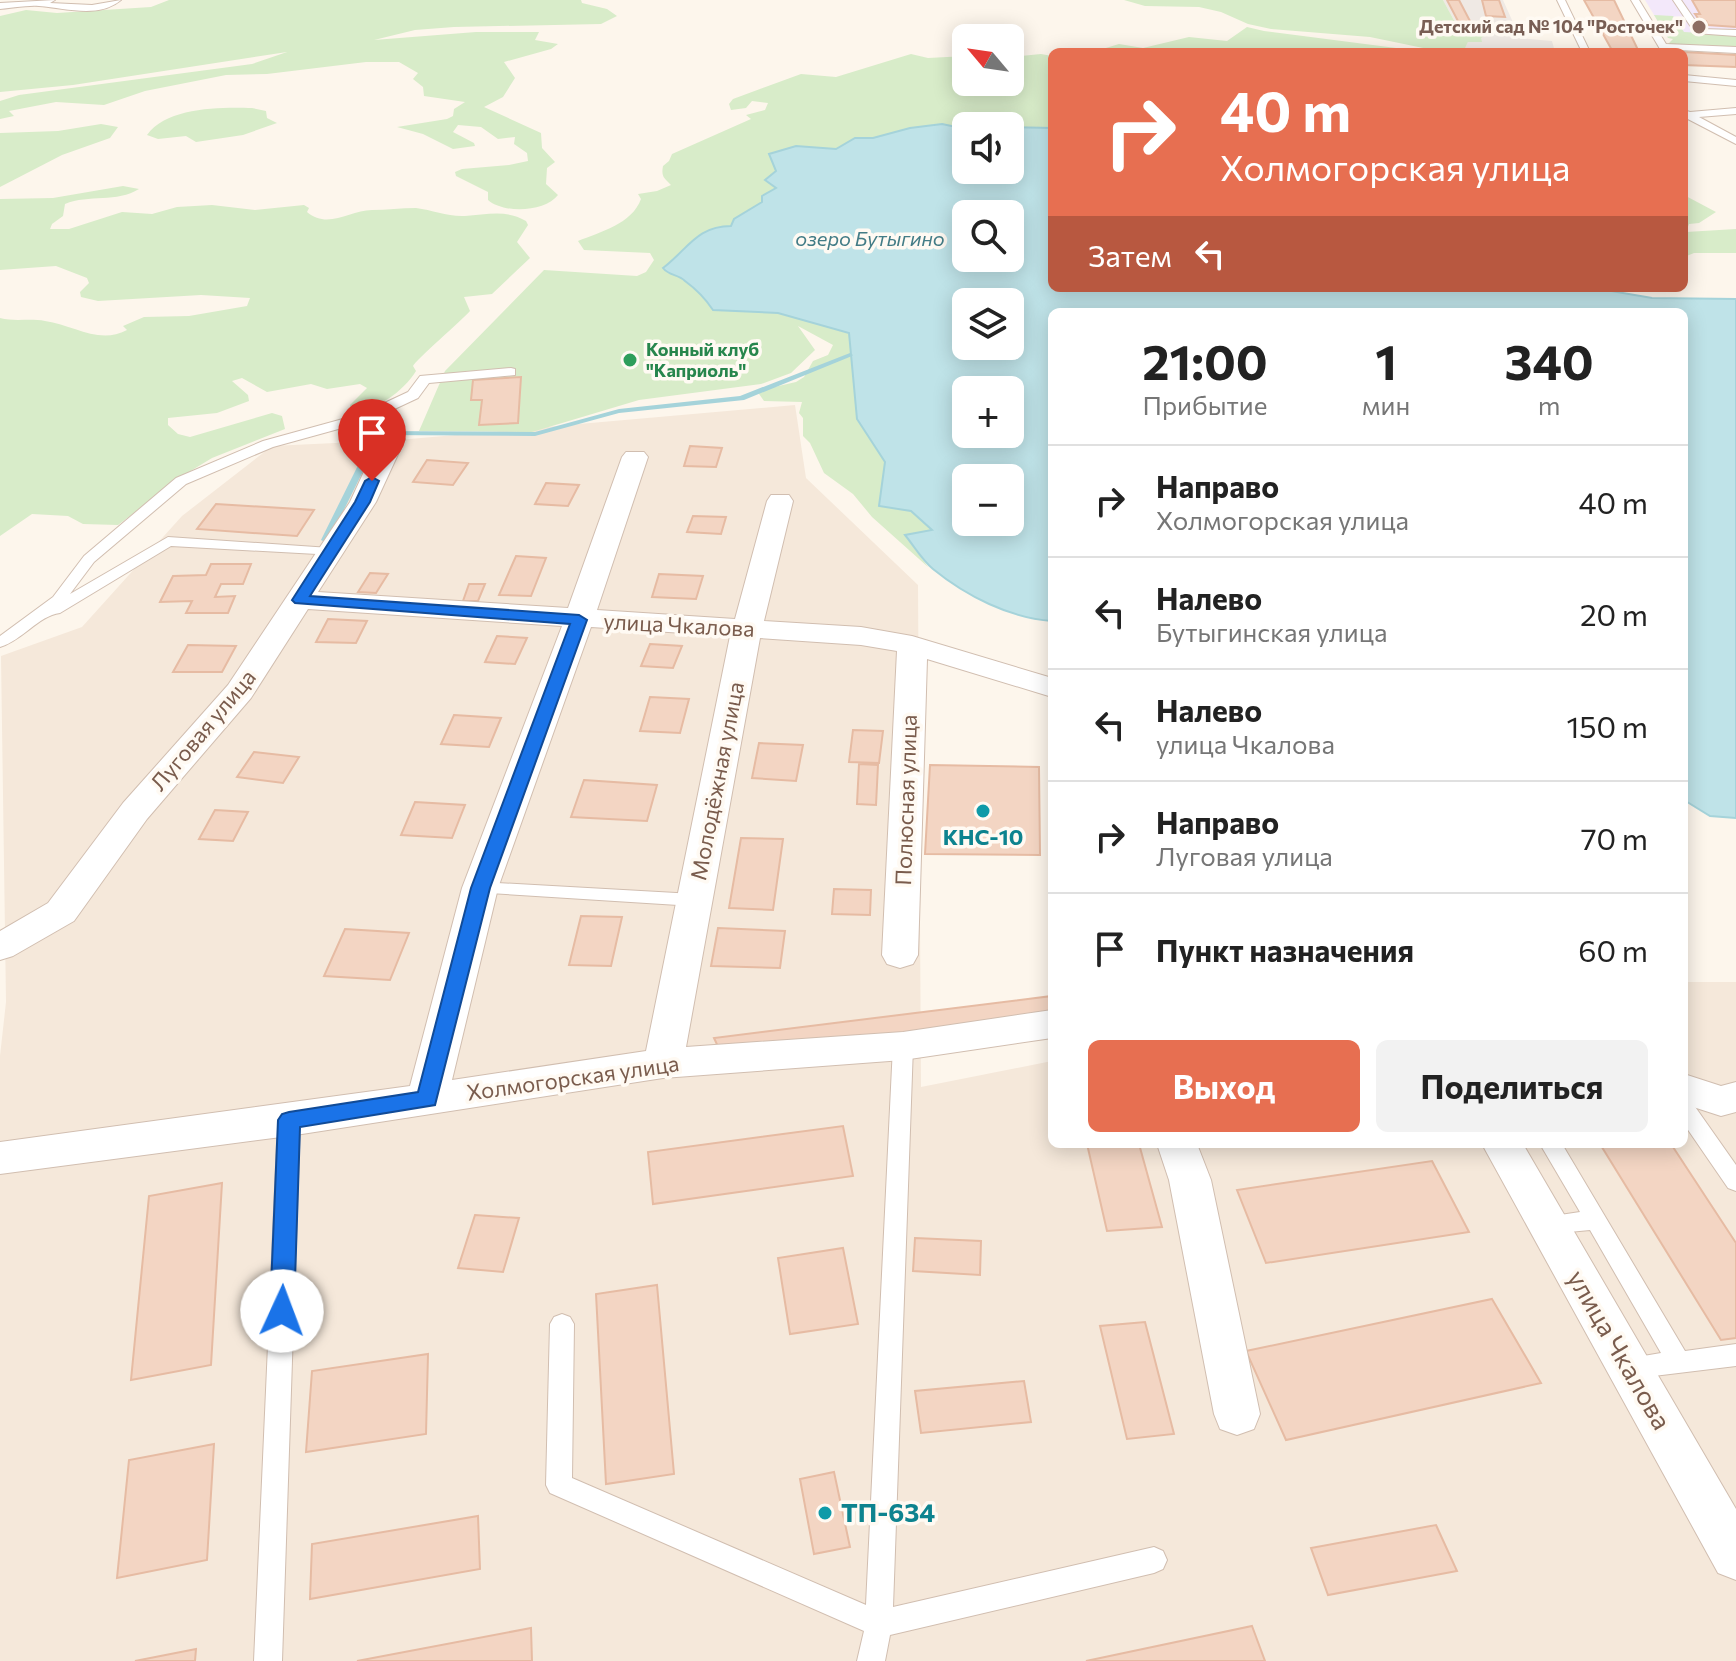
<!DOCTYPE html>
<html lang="ru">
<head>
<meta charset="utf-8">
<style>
	body { margin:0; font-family:Commissioner,sans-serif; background:#f2f2f2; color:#222; height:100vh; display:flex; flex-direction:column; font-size:30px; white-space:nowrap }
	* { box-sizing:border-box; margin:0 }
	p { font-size:26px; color:#767676 }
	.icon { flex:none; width:44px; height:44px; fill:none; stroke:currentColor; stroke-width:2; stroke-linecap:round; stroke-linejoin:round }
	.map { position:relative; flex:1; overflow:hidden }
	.details { position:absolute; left:1048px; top:308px; width:640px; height:840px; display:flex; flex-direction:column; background:#fff; border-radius:12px; box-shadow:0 4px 20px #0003 }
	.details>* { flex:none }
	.top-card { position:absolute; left:1048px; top:48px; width:640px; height:244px; border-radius:12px; box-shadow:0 4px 20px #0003; background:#e76f51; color:#fff; overflow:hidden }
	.needle { width:52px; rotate:299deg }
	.fabs { position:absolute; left:952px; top:24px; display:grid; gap:16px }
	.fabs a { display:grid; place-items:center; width:72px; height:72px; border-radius:12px; background:#fff; box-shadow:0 4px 20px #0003; font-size:40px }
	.pin { position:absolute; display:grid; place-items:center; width:68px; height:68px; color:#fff; margin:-82px -34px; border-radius:50% 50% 50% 0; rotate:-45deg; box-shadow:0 0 8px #0007 }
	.pin .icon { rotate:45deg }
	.me { position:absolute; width:88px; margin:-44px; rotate:2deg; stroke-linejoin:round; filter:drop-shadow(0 0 6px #0008) }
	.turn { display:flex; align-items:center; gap:28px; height:168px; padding:0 40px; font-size:36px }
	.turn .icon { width:104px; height:104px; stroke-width:2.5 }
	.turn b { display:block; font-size:56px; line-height:68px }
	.then { display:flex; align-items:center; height:76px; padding:0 40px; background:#0003; gap:16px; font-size:30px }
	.eta { display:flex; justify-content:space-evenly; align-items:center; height:136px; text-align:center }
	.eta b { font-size:48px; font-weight:700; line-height:56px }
	.primary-button { display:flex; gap:16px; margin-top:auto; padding:16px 40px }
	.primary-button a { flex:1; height:92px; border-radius:12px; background:#e76f51; color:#fff; font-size:32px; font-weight:700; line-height:92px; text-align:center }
	.primary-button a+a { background:#f2f2f2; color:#222 }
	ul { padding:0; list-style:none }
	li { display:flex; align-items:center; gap:24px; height:112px; padding:0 40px; border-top:2px solid #e0e0e0 }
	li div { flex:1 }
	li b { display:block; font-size:30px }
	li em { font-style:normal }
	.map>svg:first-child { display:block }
</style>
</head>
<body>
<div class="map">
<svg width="1736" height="1661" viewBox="0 0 1736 1661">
	<rect width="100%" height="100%" fill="#fdf6ec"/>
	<path fill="#f5e8da" d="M795,405L806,478L918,585L921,1087L1052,1061V1144H1684V982H1736V1661H0V1056L6,1002L1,656L82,627L182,516L272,446L398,440Z"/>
	<path fill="#efe9e4" d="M1443,0H1503L1520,38L1552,41L1555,52L1463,51L1468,42V25L1456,24Z"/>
	<path fill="#f3e8fa" d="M1645,0H1736V41L1668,38Z"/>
	<path fill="#d8ecc9" d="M169,0H581L582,3L607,9L617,16L601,24L454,27L415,30L374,40L476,32H539L535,40L558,44L551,49L504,62L515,78L503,97L484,107L541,133L542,148L555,162L547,168L546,184L558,195C545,212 504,214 488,200V192L456,176L455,172L462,169L509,165L528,161L527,153L514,144L515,137L498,139L481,127L458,125L453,132L474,143L475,146L453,149L423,134L397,127L447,119L453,116L454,109L465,102L424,96L423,87L413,79L418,73L399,62H366L267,74L226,75L145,91L104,105L56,102L9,111L14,116L0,119V101L19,95L252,64L287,52L73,85L0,92V16L26,10L57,13L151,7Z
		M1124,0H1443L1456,24L1485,30L1486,35L1481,38L1482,42H1468L1464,50L1478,52L1428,49L1370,37L1271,29L1248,24L1221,12L1199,7L1145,6Z
		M1654,15L1673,16L1684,32L1736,35V48L1668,44L1673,39L1668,38Z
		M1247,27L1264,31L1427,52L1096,51L1119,44L1143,48L1189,37L1227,41Z
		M911,54L928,58L966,56V82H1010V57L1041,54L1052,56V128H923L873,139L857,138L836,149L796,146L769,154L776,171L771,185L777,188L762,196V202L734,219L732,226C697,226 689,249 663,268C669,276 678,274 686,281C696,289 705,299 713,310L778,313L850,333L857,419L885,462L879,506L911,511L933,531L905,535L928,567L872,517L853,494L824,473L810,443L803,436V418L799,413L802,402L764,401L757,391L796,382L804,377L813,361L828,355L833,345L798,326L815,350L791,373L761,384L639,400L532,432L419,431L445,371L544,270L637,276L646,272L654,260L650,253L584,250L578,241C600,232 632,224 641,199L638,194L657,191L671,185C664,178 661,177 663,166L669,161L672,154L751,119L746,115L765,110L768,103L752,101L746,108L731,110L729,104L733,99L801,74L836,77Z
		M252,108L266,111L267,118L277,123L243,135L196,142L186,136L158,139L147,135C167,107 220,107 252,108Z
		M101,124L118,127L110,138L62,155L0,187V133L58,131Z
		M123,186L139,189C117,203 89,194 65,204L63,216L52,224L50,229H69L122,212L152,214L177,207L212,205L255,210L304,205L309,208L307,212C328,230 350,210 372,210C387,210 401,208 416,208C433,210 448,217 465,216C486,215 506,209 526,221L528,225L517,242L530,258L492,294L464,297L470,311C461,321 416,360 413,366L416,371C403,392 376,411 351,411L350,405L367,388L360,384L327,389L311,384L267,392L242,378L232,381L248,395L249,401L217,413L168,418V425L178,434L190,437L272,413L282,416L285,429L212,458L184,475L118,525L83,524L68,516L32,514L0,536V318C15,322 30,318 45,321C74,325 99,345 127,330L123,326L144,317L189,316L247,306L250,298L201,295L98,301L81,297L80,292L89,283L87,278L56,266L0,270V199L53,198Z
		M1684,195L1716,212L1699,223L1689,224L1686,232L1736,229V253H1694L1684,257Z"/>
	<path fill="#bfe3e8" stroke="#a5d3da" stroke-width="2" fill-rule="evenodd" d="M942,124L966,129V170H1010V127L1052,128V288H1594L1652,298L1736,299V818L1710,816L1684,800V312H1052V621C1010,618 966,596 933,569C922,560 914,546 905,535L932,530L911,511L879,506L885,462L857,419L849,333L778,313L713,310C705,298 696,289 685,281C678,274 669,276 663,268C688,249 697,226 731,226L734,219L762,202V196L776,188L765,180L776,171L769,154L796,146L836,149L855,138H873L910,128ZM966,214H1010V258H966ZM966,302H1010V346H966ZM966,390H1010V434H966ZM1010,478V522H966V478Z"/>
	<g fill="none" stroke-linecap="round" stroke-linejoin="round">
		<path fill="#a5d3da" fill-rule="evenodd" d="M850,353L853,355L852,356L744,400L619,413L535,436L381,435L329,540L325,542L321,540L375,431L535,432L619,409L740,396Z"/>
	</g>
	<path fill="#f3d5c3" stroke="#e6bba3" stroke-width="2" d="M1447,0H1459L1471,23H1459Z
		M1482,0H1499L1505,17L1486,16Z
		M1584,0H1614L1639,52H1613Z
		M1692,0H1736V27L1708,25L1706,21H1700L1695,14H1700Z
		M1684,52L1736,55V67L1684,65Z
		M521,377L518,423L479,425L482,400H471L473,380Z
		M690,446L722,448L716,467L684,466Z
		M427,460L468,463L453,485L413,482Z
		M546,483L579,485L568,506L535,504Z
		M216,504L314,510L297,536L197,529Z
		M693,516L726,517L721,534L687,532Z
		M516,556L546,558L531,596L499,595Z
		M211,564H251L243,584H221L215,597L235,596L228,613H186L192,601L160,602L173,576L206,575Z
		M370,573L388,574L376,593L358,592Z
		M659,574L703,576L696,599L652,597Z
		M469,584H485L478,601H463Z
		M328,619L367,621L356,643L316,642Z
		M497,636L527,638L515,664L485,662Z
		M650,644L682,646L673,668L641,666Z
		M188,645L236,646L222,672H173Z
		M650,697L689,699L680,733L640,731Z
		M454,715L501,718L489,747L441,744Z
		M853,730L883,731L879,763L849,762Z
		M759,743L803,745L796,781L752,778Z
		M254,752L299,757L283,783L237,777Z
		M859,764L878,765L876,805L857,804Z
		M930,765L1039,767L1040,855L925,854Z
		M584,780L657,785L647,821L571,817Z
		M415,802L465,805L452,838L401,835Z
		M215,810L248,812L233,841L199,839Z
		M741,838L783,839L773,910L729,908Z
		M834,889L871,890L870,915L832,914Z
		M581,916L622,917L611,966L569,965Z
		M718,928L785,931L780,968L711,966Z
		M345,929L409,933L390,980L324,976Z
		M1052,996V1015L880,1039L721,1053L714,1038Z
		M843,1126L853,1176L653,1204L648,1152Z
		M1087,1144H1139L1162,1227L1107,1231Z
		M1600,1144H1671L1736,1243V1338L1721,1340Z
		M1432,1161L1469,1232L1266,1263L1237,1190Z
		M222,1183L211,1365L131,1380L149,1196Z
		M475,1215L519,1218L503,1272L458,1268Z
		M915,1238L981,1241L980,1275L913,1271Z
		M843,1248L858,1324L790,1334L778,1258Z
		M657,1285L674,1474L606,1484L596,1294Z
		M1492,1299L1541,1383L1286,1440L1246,1351Z
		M1145,1322L1174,1434L1127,1439L1100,1326Z
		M428,1354L426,1434L306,1452L312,1371Z
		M1024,1381L1031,1422L921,1433L915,1391Z
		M214,1444L207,1560L117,1578L129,1460Z
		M834,1472L850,1547L814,1554L800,1479Z
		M478,1516L480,1569L310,1599L312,1544Z
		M1436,1525L1457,1571L1328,1595L1311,1548Z
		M1252,1626L1265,1661H1086Z
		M531,1628L532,1661H357Z
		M196,1649L195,1661H135Z"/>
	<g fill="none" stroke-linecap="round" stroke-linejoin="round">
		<g stroke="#d1beb0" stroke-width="2">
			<path id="lane" d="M55,0L50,3L92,5L121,0C98,19 66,8 39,6C27,5 13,8 0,9V3Z
				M1557,0H1565L1590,52H1582Z
				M1631,0H1639L1666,44L1736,47V53L1660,49Z
				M1673,0H1681L1701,29L1736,30V36L1695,33Z
				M1684,75L1736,80V86L1684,81Z
				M1736,108V114L1699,117L1736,137V144L1684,117V110L1690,112Z
				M511,368L515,369V375L429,383L418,398L371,420L273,447L186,484L94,562L70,594L168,537L330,548L337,552L335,555L171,546L60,613C38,616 23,640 0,647V636L53,597L84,556L176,478L263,441L361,414L408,392L420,376Z
				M480,882L694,894L703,900L694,906L473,892L471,888Z
				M903,1038L910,1041L913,1046L893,1607L1154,1547L1163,1551L1167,1560L1163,1569L1154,1573L890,1635L885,1661H857L864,1631L550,1493L546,1485L550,1324L554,1317L562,1314L570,1317L574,1324L572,1478L866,1605L893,1046L896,1041Z
				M1684,1099L1691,1101L1736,1165V1191L1728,1188L1684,1124Z
				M289,1112L297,1114L300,1120L282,1661H254L278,1120L281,1114Z
				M1540,1144H1562L1685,1351L1736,1344V1366L1629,1379L1620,1376L1617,1368L1620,1360L1661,1353L1590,1230L1548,1234L1540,1232L1537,1225L1540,1218L1580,1212Z"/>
		</g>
		<g stroke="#d1beb0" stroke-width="2">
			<path id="street" d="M392,431L401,434L405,439L376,502L318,592L568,608L622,457L626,452H644L648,457L597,610L735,619L767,501L771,495H789L793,501L764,621L861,627L912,636L1052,678V697L927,659L918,955L913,964L900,968L887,964L882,955L897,651L861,645L760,638L686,1047L903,1032L1052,1010V1038L903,1060L663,1078L289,1136L0,1174V1142L410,1086L462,888L562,626L308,609L251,698L147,819L74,921L13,956L0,960V931L48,903L123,803L228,685L350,502L379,439L383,434ZM591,627L730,636L646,1051L452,1080L498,888Z
				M1684,1074L1721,1086L1736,1082V1112L1721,1116L1684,1104Z
				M1157,1144H1197L1211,1180L1260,1414L1254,1429L1237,1435L1220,1429L1214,1414L1169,1180Z
				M1482,1144H1523L1736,1509V1580L1718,1573Z"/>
		</g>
		<use href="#lane" fill="#fff" fill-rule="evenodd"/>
		<use href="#street" fill="#fff" fill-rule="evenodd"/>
	</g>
	<path fill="#1a73e8" stroke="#114b97" stroke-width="2" d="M372,477L379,481L370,502L310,596L579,615L587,620L490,888L435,1105L300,1127L294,1311L290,1318L282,1321L274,1318L270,1311L278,1120L282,1114L289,1112L418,1092L471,888L570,624L295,603L292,600L355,502L365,481Z"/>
	<circle fill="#8d6e63" stroke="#fffaf3" stroke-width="3" cx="1699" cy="27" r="8"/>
	<circle fill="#2e9e5b" stroke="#fffaf3" stroke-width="3" cx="630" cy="360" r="8"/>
	<g fill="#0f9aa8" stroke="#fffaf3" stroke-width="3">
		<circle cx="983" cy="811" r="8"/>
		<circle cx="825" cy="1513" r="8"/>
	</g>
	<g text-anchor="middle" stroke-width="7" stroke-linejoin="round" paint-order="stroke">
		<g font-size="18" font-weight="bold" fill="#785e54" stroke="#fffaf3" text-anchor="end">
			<text x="1683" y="33">Детский сад № 104 "Росточек"</text>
		</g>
		<g font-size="18" font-weight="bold" fill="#27864d" stroke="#fffaf3" text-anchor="start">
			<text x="646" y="356">Конный клуб<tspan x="646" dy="21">"Каприоль"</tspan></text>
		</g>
		<g font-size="20" font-style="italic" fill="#437c86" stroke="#fffaf3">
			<text x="870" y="246">озеро Бутыгино</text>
		</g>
		<g font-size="22" fill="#7a5c4d" stroke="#fffaf3">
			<text transform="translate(679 625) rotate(3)" y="8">улица Чкалова</text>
			<text transform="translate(203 730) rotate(-50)" y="8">Луговая улица</text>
			<text transform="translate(717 781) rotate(-79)" y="8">Молодёжная улица</text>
			<text transform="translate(906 800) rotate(-88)" y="8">Полюсная улица</text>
			<text transform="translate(573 1078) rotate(-8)" y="8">Холмогорская улица</text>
		</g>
		<g font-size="22" font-weight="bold" fill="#0d838f" stroke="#fffaf3">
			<text x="983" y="845">КНС-10</text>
		</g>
		<g font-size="26" fill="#7a5c4d" stroke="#fffaf3">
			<text transform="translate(1619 1350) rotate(60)" y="9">улица Чкалова</text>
		</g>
		<g font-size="26" font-weight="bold" fill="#0d838f" stroke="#fffaf3" text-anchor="start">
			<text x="841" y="1522">ТП-634</text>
		</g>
	</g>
</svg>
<div class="fabs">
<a><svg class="needle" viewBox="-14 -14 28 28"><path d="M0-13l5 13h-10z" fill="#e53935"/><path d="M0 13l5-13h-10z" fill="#767676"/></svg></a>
<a><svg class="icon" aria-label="sound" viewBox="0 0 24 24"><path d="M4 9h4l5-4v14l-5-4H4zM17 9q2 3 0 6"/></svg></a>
<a><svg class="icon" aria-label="search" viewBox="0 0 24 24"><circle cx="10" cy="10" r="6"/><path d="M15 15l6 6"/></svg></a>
<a><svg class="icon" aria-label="layers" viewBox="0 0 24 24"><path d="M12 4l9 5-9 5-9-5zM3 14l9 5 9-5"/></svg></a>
<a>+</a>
<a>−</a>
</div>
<div class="pin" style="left:372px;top:481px;background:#d93025"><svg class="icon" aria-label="arrive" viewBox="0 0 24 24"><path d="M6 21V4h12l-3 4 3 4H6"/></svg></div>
<svg class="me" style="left:282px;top:1311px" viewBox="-20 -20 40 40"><circle r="19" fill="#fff"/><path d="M0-13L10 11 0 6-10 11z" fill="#1a73e8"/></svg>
<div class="top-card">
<div class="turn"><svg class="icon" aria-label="right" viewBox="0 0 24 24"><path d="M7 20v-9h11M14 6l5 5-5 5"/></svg><div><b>40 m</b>Холмогорская улица</div></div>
<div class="then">Затем<svg class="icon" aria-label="left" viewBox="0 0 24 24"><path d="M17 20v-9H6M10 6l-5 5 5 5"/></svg></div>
</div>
<section class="details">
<div class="eta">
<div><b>21:00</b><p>Прибытие</p></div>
<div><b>1</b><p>мин</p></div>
<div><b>340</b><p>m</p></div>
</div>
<ul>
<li><svg class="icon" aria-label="right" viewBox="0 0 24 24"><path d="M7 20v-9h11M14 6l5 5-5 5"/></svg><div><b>Направо</b><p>Холмогорская улица</p></div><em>40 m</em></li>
<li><svg class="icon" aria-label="left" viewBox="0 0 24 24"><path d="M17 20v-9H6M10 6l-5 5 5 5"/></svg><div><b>Налево</b><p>Бутыгинская улица</p></div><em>20 m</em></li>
<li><svg class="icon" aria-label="left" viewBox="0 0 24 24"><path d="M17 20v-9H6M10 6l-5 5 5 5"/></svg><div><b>Налево</b><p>улица Чкалова</p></div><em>150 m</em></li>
<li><svg class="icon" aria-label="right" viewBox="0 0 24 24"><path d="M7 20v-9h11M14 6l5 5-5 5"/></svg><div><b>Направо</b><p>Луговая улица</p></div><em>70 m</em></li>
<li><svg class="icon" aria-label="arrive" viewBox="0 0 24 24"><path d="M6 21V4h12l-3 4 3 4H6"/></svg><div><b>Пункт назначения</b></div><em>60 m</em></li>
</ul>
<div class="primary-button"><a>Выход</a><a>Поделиться</a></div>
</section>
</div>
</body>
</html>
